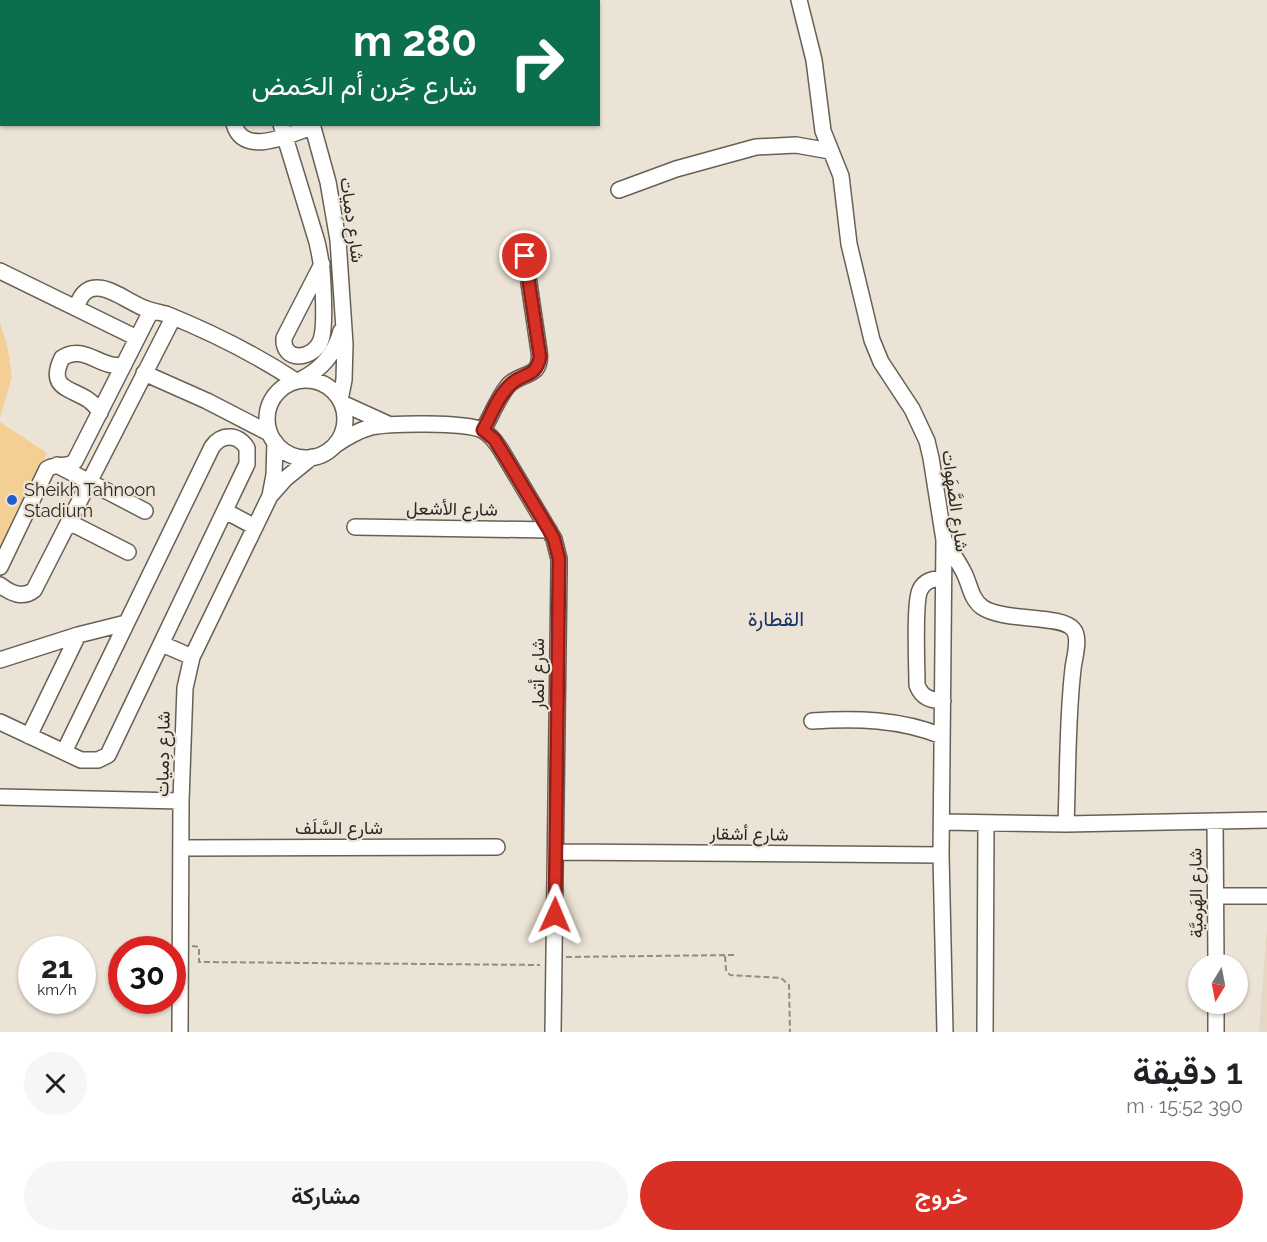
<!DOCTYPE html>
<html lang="ar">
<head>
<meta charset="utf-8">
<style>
	body { margin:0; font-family:Raleway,Vazirmatn,sans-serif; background:#f6f6f6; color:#202124; direction:rtl; height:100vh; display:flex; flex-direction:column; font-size:22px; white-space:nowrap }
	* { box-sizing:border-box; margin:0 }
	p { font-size:20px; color:#757577 }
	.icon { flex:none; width:33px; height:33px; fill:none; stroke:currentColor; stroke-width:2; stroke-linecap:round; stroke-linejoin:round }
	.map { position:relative; height:1032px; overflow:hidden; direction:ltr }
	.sheet { display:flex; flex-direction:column; background:#fff; flex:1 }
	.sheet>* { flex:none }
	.top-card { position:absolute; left:0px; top:0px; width:600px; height:126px; box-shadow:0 2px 4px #0004; direction:rtl; background:#0b6e4f; color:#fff; overflow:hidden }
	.needle { width:39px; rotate:190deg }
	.fabs { position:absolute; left:1188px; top:954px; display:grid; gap:12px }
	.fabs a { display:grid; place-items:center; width:60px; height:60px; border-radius:50%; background:#fff; box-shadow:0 2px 4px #0004; font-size:30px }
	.speed { position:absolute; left:18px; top:936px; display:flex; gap:12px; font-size:30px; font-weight:700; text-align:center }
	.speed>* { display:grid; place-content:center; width:78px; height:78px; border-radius:50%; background:#fff; box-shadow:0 2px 4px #0004; line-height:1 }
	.speed small { font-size:15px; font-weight:400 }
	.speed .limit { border:9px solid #d22; background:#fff; color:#111 }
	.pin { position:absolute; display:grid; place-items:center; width:51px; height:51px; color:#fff; margin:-26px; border:3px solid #fff; border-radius:50%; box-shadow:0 2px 6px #0007 }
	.me { position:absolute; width:66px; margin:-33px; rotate:1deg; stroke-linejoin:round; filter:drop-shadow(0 0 4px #0008) }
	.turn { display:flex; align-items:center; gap:21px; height:126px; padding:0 24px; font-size:27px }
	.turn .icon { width:78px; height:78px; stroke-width:2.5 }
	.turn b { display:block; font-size:42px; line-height:51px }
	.round { display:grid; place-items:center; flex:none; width:63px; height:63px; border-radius:32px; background:#f6f6f6 }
	.headline { display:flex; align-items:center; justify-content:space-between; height:102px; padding:0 24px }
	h1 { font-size:36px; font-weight:600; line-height:45px }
	.cta { display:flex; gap:12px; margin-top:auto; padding:12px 24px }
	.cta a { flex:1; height:69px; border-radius:36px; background:#d93025; color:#fff; font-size:24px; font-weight:600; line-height:69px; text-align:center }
	.cta a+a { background:#f6f6f6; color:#202124 }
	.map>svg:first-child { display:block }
</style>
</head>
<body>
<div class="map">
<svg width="1267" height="1032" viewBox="0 0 1267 1032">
	<rect width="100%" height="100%" fill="#ebe3d5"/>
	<path fill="#e4d7c4" d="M1267,929V1032H1259Z"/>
	<path fill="#f3cf94" d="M0,323L7,345L12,377L0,417Z
		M0,422L47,453L0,546Z"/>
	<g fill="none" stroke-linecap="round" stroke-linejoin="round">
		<g stroke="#686054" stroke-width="18">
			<path id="minor" d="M194,0V2
				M238,0L239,2
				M271,0L272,2
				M799,0L814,60L823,131L841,176L849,244L872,340L881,362L912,409L927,441L931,458L944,540L941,855L945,1032
				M33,2L38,0
				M0,13L2,12
				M234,124C244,158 290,134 312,127
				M281,124L317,242C319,251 321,260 322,270C323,286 326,326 321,340C314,360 282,363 284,338L322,264
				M312,124L328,182L338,240L345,344L344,380L340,400
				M619,190L676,169L756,147L796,145L830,151
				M0,271L137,338
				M77,308C79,297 86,287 98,288C111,288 131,303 144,308C151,311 158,312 166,314C208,331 258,356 296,381
				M144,373L207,401L269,433
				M300,380C321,370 335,354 341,331
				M267 419a39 39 0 1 1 78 0a39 39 0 1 1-78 0Z
				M342,403L388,424
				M100,413C86,385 43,397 62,358C84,343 101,370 124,365
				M483,430C491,416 497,400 507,387C519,371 543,380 539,351L525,256
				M334,446C345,438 357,431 371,427C391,423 464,422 482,430C490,434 496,442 501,450L554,539L559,559V570L553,1032
				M57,465L145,511
				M270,496L285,479L312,457
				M225,511L255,527
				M69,522L128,552
				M355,527L549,530
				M944,540C950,550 958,561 963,571C970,583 970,598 982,607C1003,622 1061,614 1073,629C1081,638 1074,658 1073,669C1067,720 1068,773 1066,824
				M0,567L47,469C56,462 68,469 75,461L151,311
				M0,585C10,593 23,599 34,590L173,318
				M162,644L192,657
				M0,660L78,635L126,623
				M943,701C930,700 922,698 917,685C917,667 914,602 920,590C924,581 933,578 943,579
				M812,721C856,718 900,719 942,736
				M0,722L81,760H98L108,755L247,464V448C238,434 222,433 212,447L64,752
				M29,736L78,635
				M0,797L181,801
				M1215,821L1216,964
				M942,822L1066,824L1267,820
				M181,848L497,847
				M557,852L941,855
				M1216,896H1267
				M180,1032L181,801L185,688L192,657L270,496L274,475L275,442
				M985,1032L986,823
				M1216,1032V1004"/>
		</g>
		<path stroke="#928c82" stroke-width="2" stroke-dasharray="6 3" stroke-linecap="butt" d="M192,946L199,947V962L540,965
			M725,956L726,970L730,975L781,978L789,985L790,1032
			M566,957L734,955"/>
		<use href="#minor" stroke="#fff" stroke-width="15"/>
	</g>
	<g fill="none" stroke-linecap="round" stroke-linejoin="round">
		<g stroke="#8d1f18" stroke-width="15">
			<path id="route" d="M525,256L540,357C536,379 522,372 510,385C498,396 491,416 483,430L494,439L501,450L549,530L554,539L559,559L555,915"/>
		</g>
		<use href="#route" stroke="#d93025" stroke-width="10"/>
	</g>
	<circle fill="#1e5fcb" stroke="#ebe3d5" stroke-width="2" cx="12" cy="500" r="6"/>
	<g text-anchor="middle" stroke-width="4.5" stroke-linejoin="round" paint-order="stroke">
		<g font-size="18" fill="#2b2823" stroke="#ebe3d5">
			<text transform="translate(352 220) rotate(82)" y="6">شارع دِميات</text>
			<text transform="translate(955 501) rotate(82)" y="6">شارع الصَّهَوات</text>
			<text transform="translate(452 509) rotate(1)" y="6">شارع الأشعل</text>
			<text transform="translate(538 674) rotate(-90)" y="6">شارع أتمار</text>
			<text transform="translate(163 754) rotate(-89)" y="6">شارع دِميات</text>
			<text x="339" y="834">شارع السَّلَف</text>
			<text transform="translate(749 834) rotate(1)" y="6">شارع أشقار</text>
			<text transform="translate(1196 893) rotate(-91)" y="6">شارع الهَرميَّة</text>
		</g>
		<g font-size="18" fill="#2b2823" stroke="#ebe3d5" text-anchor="start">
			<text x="24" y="496">Sheikh Tahnoon<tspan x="24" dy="21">Stadium</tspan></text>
		</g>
		<g font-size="21" fill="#16356a" stroke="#ebe3d5">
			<text x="776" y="626">القطارة</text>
		</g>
	</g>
</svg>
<div class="fabs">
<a><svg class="needle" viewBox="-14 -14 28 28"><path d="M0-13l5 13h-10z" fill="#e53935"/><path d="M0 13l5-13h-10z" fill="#757577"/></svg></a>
</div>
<div class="speed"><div>21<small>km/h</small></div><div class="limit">30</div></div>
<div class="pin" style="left:525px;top:256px;background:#d93025"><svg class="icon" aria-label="arrive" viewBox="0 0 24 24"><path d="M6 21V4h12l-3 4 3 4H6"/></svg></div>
<svg class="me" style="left:555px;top:915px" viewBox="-20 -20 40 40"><path d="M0-17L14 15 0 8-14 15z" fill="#d93025" stroke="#fff" stroke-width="4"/></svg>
<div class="top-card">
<div class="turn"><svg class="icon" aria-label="right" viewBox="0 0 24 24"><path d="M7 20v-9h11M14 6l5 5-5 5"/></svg><div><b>280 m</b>شارع جَرن أم الحَمض</div></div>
</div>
</div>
<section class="sheet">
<div class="headline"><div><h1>1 دقيقة</h1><p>390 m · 15:52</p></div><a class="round"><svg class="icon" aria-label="close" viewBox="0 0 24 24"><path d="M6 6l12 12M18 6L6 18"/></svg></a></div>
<div class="cta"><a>خروج</a><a>مشاركة</a></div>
</section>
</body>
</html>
